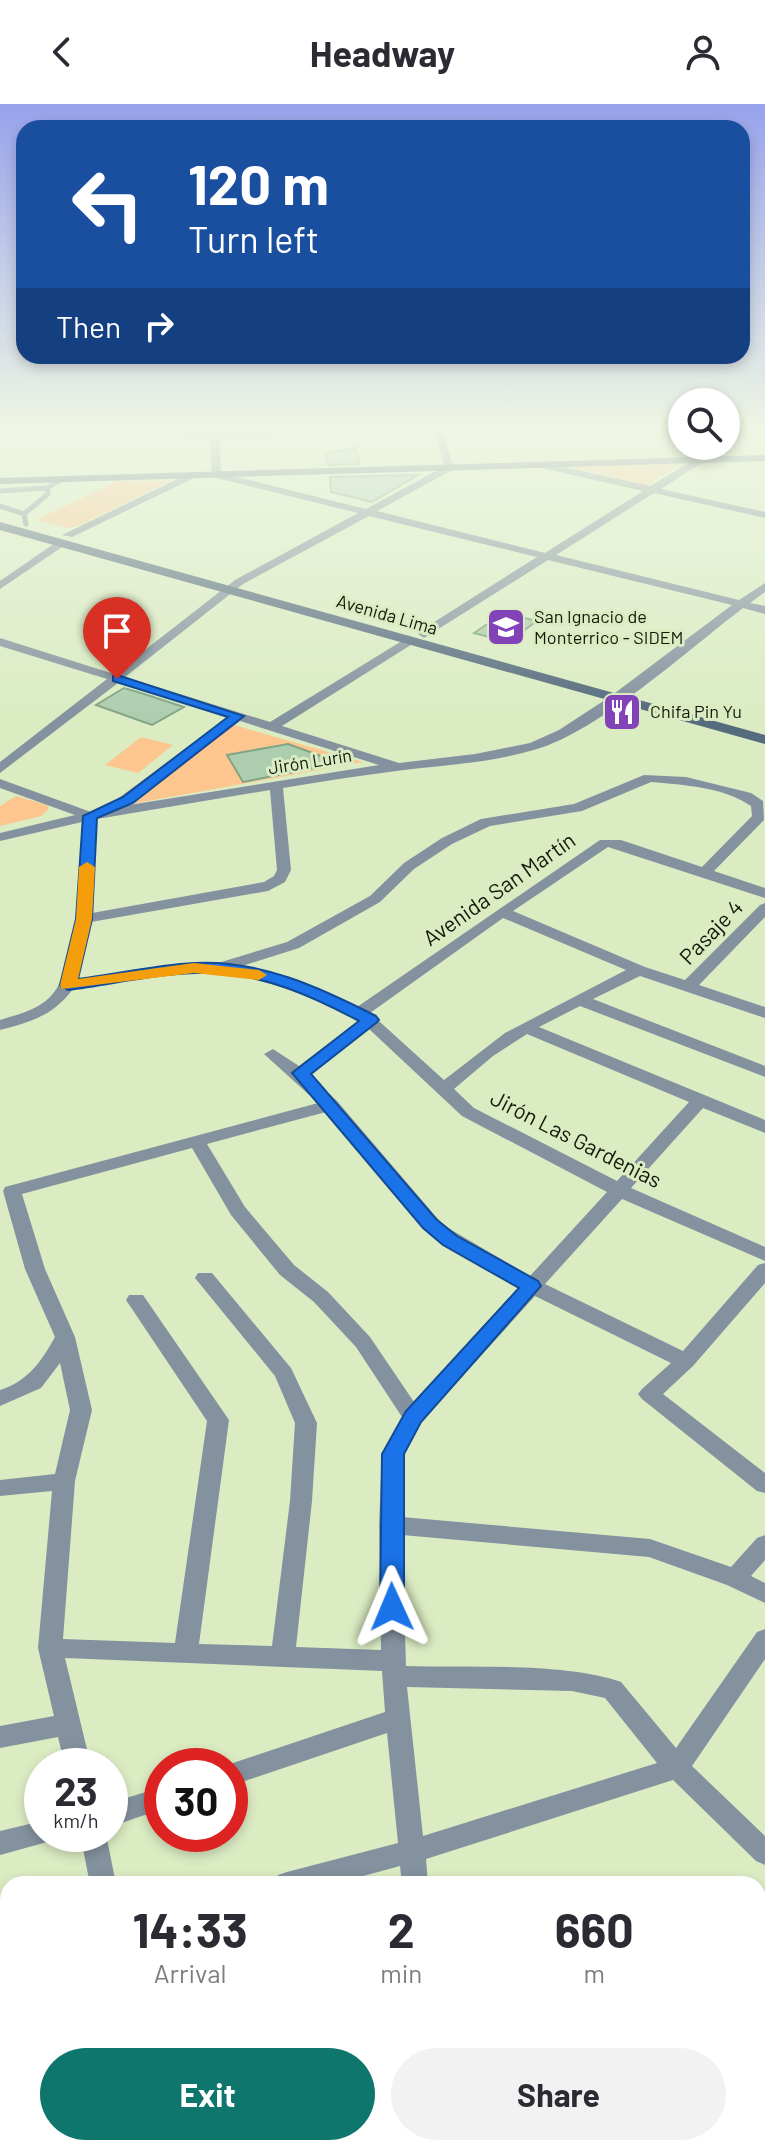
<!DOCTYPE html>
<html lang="en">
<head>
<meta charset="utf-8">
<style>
	body { margin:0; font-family:Barlow,sans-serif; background:#f2f2f3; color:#2b2b33; height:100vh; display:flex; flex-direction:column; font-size:30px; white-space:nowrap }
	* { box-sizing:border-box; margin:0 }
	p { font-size:26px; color:#7c7c81 }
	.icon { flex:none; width:44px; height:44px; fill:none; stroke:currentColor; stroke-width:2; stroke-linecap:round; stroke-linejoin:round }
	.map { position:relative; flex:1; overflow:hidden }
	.details { position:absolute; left:0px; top:1772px; width:766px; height:280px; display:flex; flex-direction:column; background:#fff; border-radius:24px 24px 0 0; box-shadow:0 4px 12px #0003 }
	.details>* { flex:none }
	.banner { position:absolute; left:16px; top:16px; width:734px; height:244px; border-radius:24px; box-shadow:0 4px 12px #0003; background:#1a4fa0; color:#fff; overflow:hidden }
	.fabs { position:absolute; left:668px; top:284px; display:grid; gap:16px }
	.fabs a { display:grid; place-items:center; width:72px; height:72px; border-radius:50%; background:#fff; box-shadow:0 4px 12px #0003; font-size:40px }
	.speed { position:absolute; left:24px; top:1644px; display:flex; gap:16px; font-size:40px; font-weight:700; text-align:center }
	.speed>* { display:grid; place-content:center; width:104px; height:104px; border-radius:50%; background:#fff; box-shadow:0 4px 12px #0003; line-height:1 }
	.speed small { font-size:20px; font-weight:400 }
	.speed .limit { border:12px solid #d22; background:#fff; color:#111 }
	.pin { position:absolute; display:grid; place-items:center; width:68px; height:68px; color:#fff; margin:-82px -34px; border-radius:50% 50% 50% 0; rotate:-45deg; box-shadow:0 0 8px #0007 }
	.pin .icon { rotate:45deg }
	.me { position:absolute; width:88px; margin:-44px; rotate:359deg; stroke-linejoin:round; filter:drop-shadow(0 0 6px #0008) }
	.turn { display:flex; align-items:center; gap:28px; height:168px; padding:0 40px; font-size:36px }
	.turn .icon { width:104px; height:104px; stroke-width:2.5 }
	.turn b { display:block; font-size:56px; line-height:68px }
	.then { display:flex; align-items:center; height:76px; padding:0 40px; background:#0003; gap:16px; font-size:30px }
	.eta { display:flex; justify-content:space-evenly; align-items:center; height:136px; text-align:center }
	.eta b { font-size:48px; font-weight:700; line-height:56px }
	.action { display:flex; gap:16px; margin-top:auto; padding:16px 40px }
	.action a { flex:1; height:92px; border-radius:48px; background:#0f766e; color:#fff; font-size:32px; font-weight:700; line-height:92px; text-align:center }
	.action a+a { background:#f2f2f3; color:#2b2b33 }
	header { display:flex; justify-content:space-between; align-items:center; height:104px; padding:0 40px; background:#fff; font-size:36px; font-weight:700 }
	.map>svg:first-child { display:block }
</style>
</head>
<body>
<header><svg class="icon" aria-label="back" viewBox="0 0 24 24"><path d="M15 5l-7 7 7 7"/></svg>Headway<svg class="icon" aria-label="person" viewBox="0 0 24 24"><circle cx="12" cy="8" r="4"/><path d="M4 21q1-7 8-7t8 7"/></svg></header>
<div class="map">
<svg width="765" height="2052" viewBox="0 0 765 2052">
	<rect width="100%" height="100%" fill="#dbecc3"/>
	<path fill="#fdc68f" d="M679,360L647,381L572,363Z
		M118,377H170L78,422L68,424L36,416Z
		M234,621L363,658L126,701Z
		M141,633L173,641L138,669L105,661Z
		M16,692L47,701L49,705L41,712L0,722V702Z"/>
	<path fill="#adceae" stroke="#83a484" stroke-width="2" d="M356,344L359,360L328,361L326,349Z
		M418,371L372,398L331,388L330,373Z
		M504,509L537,517L508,538L474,529Z
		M124,584L141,589L184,603L152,621L96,601Z
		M288,640L340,659L243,678L227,651Z"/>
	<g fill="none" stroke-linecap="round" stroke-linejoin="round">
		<path stroke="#84929f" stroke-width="5" d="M0,387L47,384L62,375
			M0,402L24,410L26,420
			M24,410L48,390L47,384"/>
		<path fill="#84929f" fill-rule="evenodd" d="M108,324L210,327V324H220V327L408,324L403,327L220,333L221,369L366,405L445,362L432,324H442L454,365L377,407L545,449L643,387L537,363V359L541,358L650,382L699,353L703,354V358L661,385L765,408V414L654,389L556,451L739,496L765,479V488L750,499L765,502V510L743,504C689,545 599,627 537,645C494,658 448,661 404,666C364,671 324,677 283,684L291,766L285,778L268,787L91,818L78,875L194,859H218L287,838L370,792L404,759L442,734L481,715L574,700L644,671L686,673L751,689L763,697L764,716L714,767L765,784V794L608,743L513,807L645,863L685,876L760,801L765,799V813L699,881L765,903V914L640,872L593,895L765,962V973L580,902L539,923L765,1016V1029L703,1004L631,1084L765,1143V1157L622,1095L545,1180L683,1247L758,1161L765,1159V1179L693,1262L663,1290L765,1369V1389L757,1387L642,1295L638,1290L642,1285L671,1259L535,1192L421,1318L404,1350L402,1413L650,1435L731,1463L757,1434L765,1431V1456L751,1472L765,1479V1499L727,1481L649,1453L402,1431L406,1562C469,1564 563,1558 621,1578L676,1644L757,1528L765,1525V1555L692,1662L765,1732V1761L756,1757L673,1676L426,1755L428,1780H402L400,1762L334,1780H274L278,1771L287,1768L398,1739L387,1629L230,1682V1662H224L385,1608L382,1567L65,1554L91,1662H65L58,1633L0,1644V1622L54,1612L38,1544L52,1387L0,1392V1376L55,1370L70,1306L60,1259L41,1284L0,1302V1286C28,1277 41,1258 55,1233L25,1165L3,1087L5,1083L318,999L264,950L273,945L299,962L359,917C314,894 270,875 220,869C177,865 117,879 73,885C54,911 31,918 0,926V916C18,910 36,907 50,893C79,866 80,758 82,718L0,737V729L75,711L0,684V675L91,708L104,705L228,613L118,579L0,669V658L107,575L0,542V534L114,570L235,476L358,409L212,373L210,333L113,327ZM369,412L537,453L420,527L418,530L424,534L548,456L732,501L611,592L559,626L530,639L475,650L399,659L282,622L414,539L416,536L410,532L270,618L125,573L243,480ZM240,617L379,661L129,701ZM651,678C683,681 724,683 751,702L752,712L702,763L621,736H600L357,903L319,884L239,863L299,844L380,798L414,765L452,740L490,722L582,707ZM270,686L277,766L274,772L264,778L92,809L97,715ZM503,814L626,866L505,929L444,976L370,909ZM369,925L462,1012L607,1088L530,1172L443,1121L337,997L309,971ZM527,930L689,998L617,1077L474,1004L454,985L493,952ZM326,1008L429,1130L454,1147L519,1183L414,1298L370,1233L328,1188L294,1161L245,1103L207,1040ZM192,1044L231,1111L280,1171L314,1198L356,1243L402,1313L382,1350L379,1421L381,1546L296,1543L312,1397L317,1319L291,1264L212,1169H198L195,1174L275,1272L295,1319L290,1397L272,1542L199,1540L229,1316L143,1191H129L126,1196L207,1317L175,1539L63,1535L75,1377L92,1306L75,1233L45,1165L22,1090ZM407,1583L572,1587L605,1594L657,1659L423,1732Z
			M192,368L196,369V373L72,433L62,431Z
			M58,437L68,439L0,485V477Z
			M162,1683V1705L110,1723V1699Z
			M42,1717V1730H55L51,1737L0,1751V1727Z
			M80,1730H106L116,1780H90Z
			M765,1788V1814L758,1816V1790Z
			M8,1843V1869L0,1872V1846Z
			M8,2015L10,2044L0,2048V2018Z
			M137,2044H167L169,2052H139Z
			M434,2044H464L466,2052H436Z"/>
		<path fill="#556b7e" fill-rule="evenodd" d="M765,351V357L0,380V374Z
			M0,418L765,631V640L0,426Z"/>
	</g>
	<linearGradient id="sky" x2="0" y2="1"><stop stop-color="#97a3ec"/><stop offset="0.53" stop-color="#eff6e4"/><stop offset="1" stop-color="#eff6e4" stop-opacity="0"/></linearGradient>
	<rect width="765" height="611" fill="url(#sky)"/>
	<path fill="#1a73e8" stroke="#114b97" stroke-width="2" d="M117,571L244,612L133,699L97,714L92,815L78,875C116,870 156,861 194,859C259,855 321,884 376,912L379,916L376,919L311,970L436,1115L457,1132L538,1177L541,1182L421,1318L404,1350V1503L401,1509L392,1512L384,1509L380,1503L382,1350L406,1307L519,1184L443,1141L423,1124L292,969L359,917C314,893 266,871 214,869C166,867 116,880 68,886L60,881L76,815L83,712L123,693L228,613L113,577V572Z"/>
	<path fill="#f59e0b" d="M87,758L95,763L92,815L78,875L194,859L259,866L267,871L259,876L194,869L62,885L60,881L76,815L79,763Z"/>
	<defs>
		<g id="university-square" transform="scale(2)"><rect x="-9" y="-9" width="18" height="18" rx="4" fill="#8243b8" stroke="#dbecc3"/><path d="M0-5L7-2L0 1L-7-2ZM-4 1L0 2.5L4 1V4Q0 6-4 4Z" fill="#fff"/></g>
		<g id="restaurant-square" transform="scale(2)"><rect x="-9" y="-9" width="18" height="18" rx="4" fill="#8243b8" stroke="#dbecc3"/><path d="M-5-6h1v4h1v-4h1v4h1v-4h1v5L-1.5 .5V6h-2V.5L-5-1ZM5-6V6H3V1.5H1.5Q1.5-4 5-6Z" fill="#fff"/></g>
	</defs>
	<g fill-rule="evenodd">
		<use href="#university-square" x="506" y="523"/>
		<use href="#restaurant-square" x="622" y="608"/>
	</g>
	<g text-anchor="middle" stroke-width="6" stroke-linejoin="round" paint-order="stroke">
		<g font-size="18" fill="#141a0b" stroke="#dbecc3">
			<text transform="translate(387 511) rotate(16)" y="6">Avenida Lima</text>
			<text transform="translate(310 658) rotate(-9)" y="6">Jirón Lurín</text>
		</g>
		<g font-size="18" fill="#141a0b" stroke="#dbecc3" text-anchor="start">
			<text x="534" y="519">San Ignacio de<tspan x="534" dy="21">Monterrico - SIDEM</tspan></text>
			<text x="650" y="614">Chifa Pin Yu</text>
		</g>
		<g font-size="22" fill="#141a0b" stroke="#dbecc3">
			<text transform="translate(499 785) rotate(-35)" y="8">Avenida San Martín</text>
			<text transform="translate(711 828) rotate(-46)" y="8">Pasaje 4</text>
			<text transform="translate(576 1035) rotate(27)" y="8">Jirón Las Gardenias</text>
		</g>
	</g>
</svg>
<div class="fabs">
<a><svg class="icon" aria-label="search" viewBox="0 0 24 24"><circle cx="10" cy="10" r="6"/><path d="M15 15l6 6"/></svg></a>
</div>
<div class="speed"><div>23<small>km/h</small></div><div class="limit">30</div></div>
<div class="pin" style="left:117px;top:575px;background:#d93025"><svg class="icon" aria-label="arrive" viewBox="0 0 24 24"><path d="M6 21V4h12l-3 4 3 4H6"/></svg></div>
<svg class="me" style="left:392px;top:1503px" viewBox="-20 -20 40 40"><path d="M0-17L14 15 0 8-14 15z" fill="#1a73e8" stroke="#fff" stroke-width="4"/></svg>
<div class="banner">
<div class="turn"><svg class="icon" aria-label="left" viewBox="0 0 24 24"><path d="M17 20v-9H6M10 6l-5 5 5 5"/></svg><div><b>120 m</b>Turn left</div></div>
<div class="then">Then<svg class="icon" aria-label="right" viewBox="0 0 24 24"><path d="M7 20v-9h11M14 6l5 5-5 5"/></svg></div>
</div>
<section class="details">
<div class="eta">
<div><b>14:33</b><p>Arrival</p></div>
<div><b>2</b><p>min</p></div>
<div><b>660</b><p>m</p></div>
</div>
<div class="action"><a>Exit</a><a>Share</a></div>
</section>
</div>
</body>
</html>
